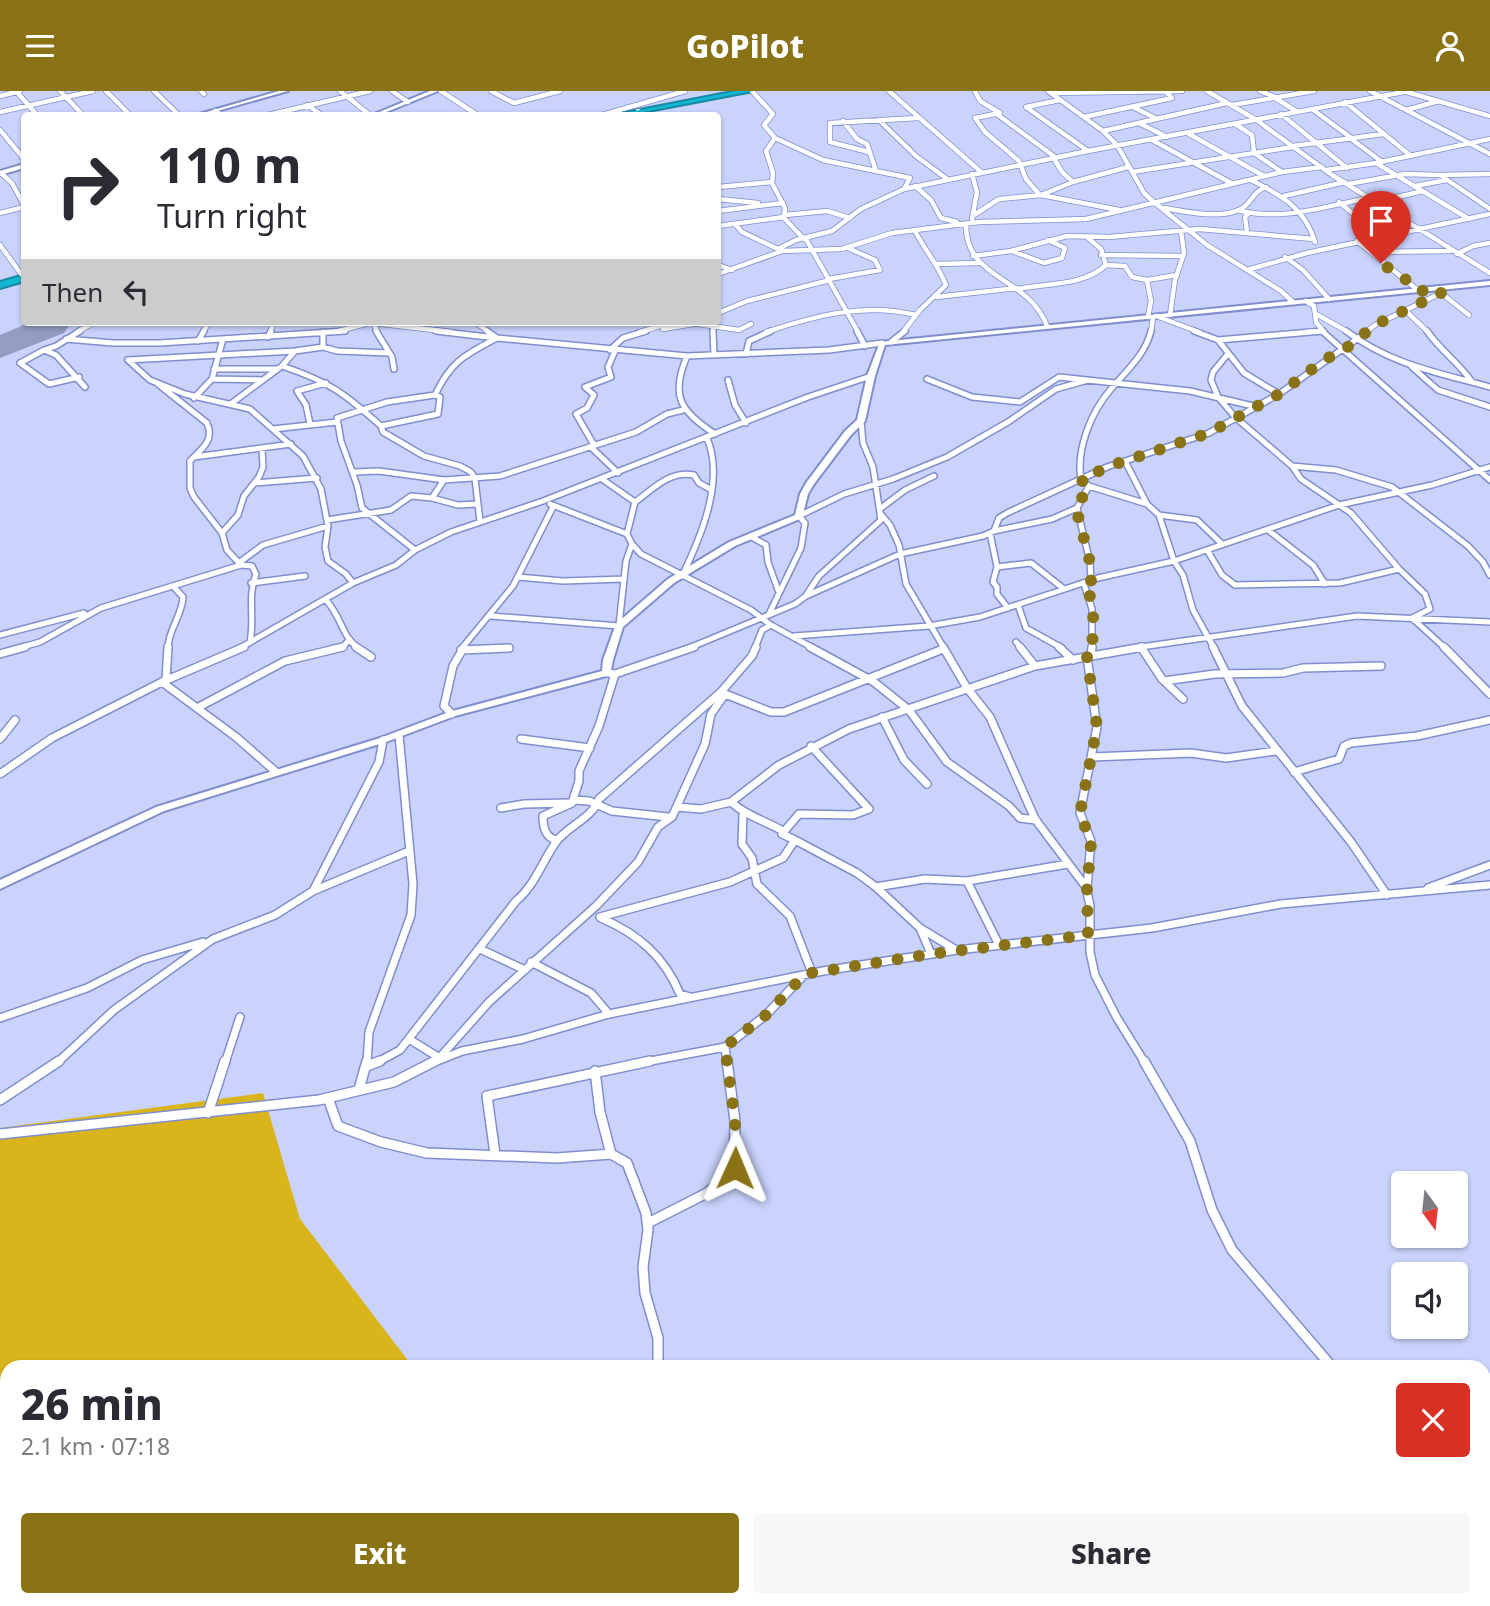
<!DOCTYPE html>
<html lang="en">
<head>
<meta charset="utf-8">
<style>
	body { margin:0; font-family:"Noto Sans",sans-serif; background:#f7f7f7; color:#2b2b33; height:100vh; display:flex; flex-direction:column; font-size:26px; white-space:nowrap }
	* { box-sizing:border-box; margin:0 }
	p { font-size:23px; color:#7c7c81 }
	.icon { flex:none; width:38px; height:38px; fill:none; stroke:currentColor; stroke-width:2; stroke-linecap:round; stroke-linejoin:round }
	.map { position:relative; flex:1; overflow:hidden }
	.details { position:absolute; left:0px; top:1269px; width:1491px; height:247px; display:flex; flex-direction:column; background:#fff; border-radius:21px 21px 0 0; box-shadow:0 2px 5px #0004 }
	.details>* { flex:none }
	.guide { position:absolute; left:21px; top:21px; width:700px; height:214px; border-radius:7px; box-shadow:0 2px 5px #0004; background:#fff; color:#2b2b33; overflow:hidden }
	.needle { width:46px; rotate:165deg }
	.controls { position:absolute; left:1391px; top:1080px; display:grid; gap:14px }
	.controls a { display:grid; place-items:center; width:77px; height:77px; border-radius:7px; background:#fff; box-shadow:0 2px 5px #0004; font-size:35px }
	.pin { position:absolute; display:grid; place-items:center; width:60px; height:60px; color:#fff; margin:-72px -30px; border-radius:50% 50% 50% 0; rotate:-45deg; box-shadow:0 0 7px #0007 }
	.pin .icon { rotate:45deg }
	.me { position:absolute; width:77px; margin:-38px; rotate:1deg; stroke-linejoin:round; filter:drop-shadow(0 0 5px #0008) }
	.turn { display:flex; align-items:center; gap:24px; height:147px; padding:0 21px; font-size:32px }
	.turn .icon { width:91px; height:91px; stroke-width:2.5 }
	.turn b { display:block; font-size:49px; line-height:60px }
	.then { display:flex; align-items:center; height:66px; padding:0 21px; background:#0003; gap:14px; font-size:26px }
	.round { display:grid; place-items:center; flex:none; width:74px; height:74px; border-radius:7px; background:#f7f7f7 }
	.headline { display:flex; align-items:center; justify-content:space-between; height:119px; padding:0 21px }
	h1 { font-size:42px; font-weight:800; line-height:52px }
	.action { display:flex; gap:14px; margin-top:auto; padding:14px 21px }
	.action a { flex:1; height:80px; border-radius:7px; background:#8a7316; color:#fff; font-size:28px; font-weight:800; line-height:80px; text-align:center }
	.action a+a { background:#f7f7f7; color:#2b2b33 }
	header { display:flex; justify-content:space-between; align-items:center; height:91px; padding:0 21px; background:#8a7316; color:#fff; font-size:32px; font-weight:800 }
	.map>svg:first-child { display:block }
</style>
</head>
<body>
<header><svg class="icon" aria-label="menu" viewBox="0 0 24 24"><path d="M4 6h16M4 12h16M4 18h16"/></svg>GoPilot<svg class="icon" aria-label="person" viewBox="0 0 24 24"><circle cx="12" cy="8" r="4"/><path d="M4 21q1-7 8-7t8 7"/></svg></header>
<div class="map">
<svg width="1490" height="1515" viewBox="0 0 1490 1515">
	<rect width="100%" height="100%" fill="#c9d3fc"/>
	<path fill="#d9b51b" d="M263,1002L300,1128L413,1276H7V1508L224,1509L219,1515H0V1037Z"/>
	<path fill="#d06dbf" d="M1012,1509L1381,1508L1391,1515H1011Z"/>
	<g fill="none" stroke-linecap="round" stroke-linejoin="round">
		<path fill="#949dc1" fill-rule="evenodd" d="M31,231H67L69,235L64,242L0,267V244Z"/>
		<g stroke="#808ecd" stroke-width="6">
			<path id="street-far3" d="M16,0L37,24
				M60,0L83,24
				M106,0L130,24
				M154,0L179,24
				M201,0L204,3
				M340,0L370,24
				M392,0L408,11
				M441,0L476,23L472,24
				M491,0L514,12L560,0
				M752,0L773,23L764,34L775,47L766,60L773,82L772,92L785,117L784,127L804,148
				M889,0L981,81
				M975,0L980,10L1000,22L975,27L985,41L1019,70L1026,88L1039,103
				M1048,0L1103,40L1117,54L1144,102L1155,112L1207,154L1281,200L1293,211
				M1207,0L1255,28L1332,84L1490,182
				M1260,0L1275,6
				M1370,0L1490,63
				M1407,1L1490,25
				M1051,2L1182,0
				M0,5L20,0
				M1275,7L1296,20
				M1060,9L1026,16L1088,60
				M1345,11L1411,65
				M307,14L322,24
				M1232,14L1314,0
				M1133,16L1157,28
				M1312,18L1350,46
				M1406,19L1439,10
				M215,20L222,24
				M638,20L645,24
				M0,21L93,0
				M1281,23L1347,77
				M268,24L370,0
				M602,24L685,0
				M998,24L1055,66
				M1084,26L1172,7L1166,1
				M879,29L916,65L947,88
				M843,30L857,48L867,53L876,80L910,87L904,98
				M1141,33L1167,46
				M1235,33L1252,44L1254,62L1282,81
				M0,39L24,68
				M1103,40L1227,12
				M1189,43L1264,85
				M775,47L823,69L876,80
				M1350,47L1382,71
				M1152,49L1231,92
				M1293,55L1383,43
				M869,61L830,51V32L918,27
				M1053,66L1062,81L1073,91
				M1376,72L1469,128
				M1326,79L1376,72L1490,48
				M1132,81L1293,56
				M1,82L12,92L24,114
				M972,83L977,101L972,128
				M1440,84L1490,83
				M1251,89C1281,104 1305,117 1315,151
				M1348,93L1405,83L1440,84L1490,118
				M915,95L931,109L941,127L957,131
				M1415,95L1447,89
				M718,96L772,91
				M1041,104L1119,119
				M1284,105L1345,91
				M718,108L758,112
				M1339,111L1381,146
				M1376,111L1423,100
				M1163,117C1186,120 1220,129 1241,118C1252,112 1252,101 1266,96
				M1238,119C1281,131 1326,115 1369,107
				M718,120L783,112
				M0,122L24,116
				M785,124L827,120L850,127
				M974,124L999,108L1041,104L1073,91L1128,76
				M735,133L742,141L778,158
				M966,133C965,190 1028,184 1047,235
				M718,135L784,126
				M1247,141L1245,126L1248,123
				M806,148L858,241
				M1357,150L1419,200
				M0,154L24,187
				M782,160L778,158L796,149L832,140L861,118L904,98L1088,60L1409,0
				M1012,160L1044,172L1062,167L1065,157L1048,149
				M1371,161L1450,160
				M1457,163L1473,155L1490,152
				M1101,164L1183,165
				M973,165L1011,160L1067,145L1109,146L1200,138L1314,148
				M1285,166L1303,179L1329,208
				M936,173L979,172
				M718,174L732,179
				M1106,174L1125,175L1132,186L1147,189
				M1247,179L1307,162L1490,123
				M718,183L782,160L842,158L892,142L979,131L1086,128L1282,81L1322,76
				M829,188L880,179L875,169L848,157
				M1019,198C1047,192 1084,195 1106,174L1101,158L1088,147
				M1441,202L1469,224
				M936,206L1017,197
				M1306,210L1314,215L1316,231L1324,241
				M1408,218L1406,220L1428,241
				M718,222L747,210L830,189
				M1316,223L1348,241
				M1170,224L1175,189L1184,162L1181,140
				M1156,225L1199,241
				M1148,226L1151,210L1147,189L1177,184
				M365,231L451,241
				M475,231L489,241
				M374,232L377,241
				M698,233L739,239L751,233
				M713,236V241
				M663,238L699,232
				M77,241L95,231
				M203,241L209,231
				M270,241L274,231
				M335,241L369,232
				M640,241L673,231
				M766,241C815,225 864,211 916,224
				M903,241L920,219L946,194C938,174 925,159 915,140
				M1151,241L1153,226
				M1306,241L1323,240
				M1366,241L1375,234L1441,202L1440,198"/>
		</g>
		<g stroke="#808ecd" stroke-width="8">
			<path id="street-far2" d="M80,240L56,255L44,259L56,264L85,296
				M376,240L392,266L394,278
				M436,240L496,247
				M487,240L497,247L687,265L829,259L882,252
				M713,240L714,264
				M857,240L865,255
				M1194,240L1218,249L1244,282L1279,303
				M1322,240L1490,389
				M1346,240C1392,274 1436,281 1490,296
				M1427,240C1440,259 1459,272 1472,291
				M323,241V256L295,260L282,275C330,291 344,302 381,335L383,341L424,365L460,375L471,381L475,388L480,430
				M268,246L271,240
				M66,248L113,252H160L345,240
				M1218,249L1323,240
				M198,250L204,240
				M891,251L905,240
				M323,256L337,260L389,262
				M44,259L20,272L49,293L79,286
				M610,259L623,247L646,240
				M746,263L749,250L771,240
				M1227,264L1213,281L1211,289L1218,306L1235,326L1292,375L1301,388L1351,422L1399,478L1425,503L1430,518L1412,527L1445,557
				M687,265C670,305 680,320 715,343
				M128,269L150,289L185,303L250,318L303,365L321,398L328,435L325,456L328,470L346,483L353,492
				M128,269L295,260
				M1412,276L1438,299L1490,316
				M214,278H277
				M212,288L263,289
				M927,288L972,306L1020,311L1059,286L1190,300L1253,315
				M728,289L735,314L746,332
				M158,293L207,332C215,350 201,358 190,370V397L194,406L222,442L227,459L241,474L252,475L256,483C247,506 255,527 250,551
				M194,307L212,288L223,248
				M232,312L279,277
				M861,330L863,352L873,376L880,422L890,434L899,454L906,493L944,557
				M310,333L306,314L297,300L326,292
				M381,335L438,323L440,306L435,304
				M273,338L337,331
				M594,354L576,323L587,317L594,304L585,296L611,286L608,276L615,260
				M591,356L618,382
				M194,366L291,353
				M1125,370L1147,413L1159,424L1174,470L1183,484L1193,519L1214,557
				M1292,375L1336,379L1392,396L1468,455L1483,471L1490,484
				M354,381L379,380L444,389L500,385L636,341L667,323L683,319
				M602,388L635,411L627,443L632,453L626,470L619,534
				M255,392L317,387
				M1089,395L1147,413
				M432,407L458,414L477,413
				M635,411C653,398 670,379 694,384L699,392L710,398
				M550,413L627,443
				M881,417L905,399L934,385
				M1159,424L1197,429L1222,453
				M327,429L391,419L411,405L432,407L444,389
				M1268,439L1313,474L1325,493
				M994,440L1052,428L1077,417
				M222,442L238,424L244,405L259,386L263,376L262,358
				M990,442L997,476L993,491L997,496V503L1008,517
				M750,445L766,454L768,471L778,499
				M632,453L641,463L751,519L771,534L813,557
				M415,459L362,417L357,394L341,350L337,327L387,311L435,304C451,270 465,264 497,247
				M1207,459L1222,484L1235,494L1340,492L1399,478
				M240,471L263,454L328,435
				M997,476L1031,472L1064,498
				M682,485C701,446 725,389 707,347
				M518,486L563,490L624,488
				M1091,490L1090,471L1077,417L1089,395L1081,389C1076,358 1091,321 1111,298C1127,279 1145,264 1151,240
				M251,492L305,485
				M1084,493L1092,518V557
				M807,503L819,485L881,429L880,423
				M325,508C341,524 342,546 358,557
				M1018,514L1026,537L1062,557
				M769,523L801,457L805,432L799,425L844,403L893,388L947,366L1008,331L1056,298L1088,289
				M491,525L619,535
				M0,544L84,522
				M794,545L929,535L980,526L1098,487L1174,470L1339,414L1432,394L1490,376
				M1016,551L1021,557
				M1141,555L1142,557
				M19,557L40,551L101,517L241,474
				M168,557C168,539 182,525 183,506L173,495
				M240,557L353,492L396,474L415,459L451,441L543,410L808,306L871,285
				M333,557L343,556L348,550
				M462,557L513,495L553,416
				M503,557H509
				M689,557L795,513L806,505L900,463L983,445L994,440L999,427L1007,422L1107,376L1209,342L1279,303L1368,240
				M755,557L762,539L771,534
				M1134,557L1357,525L1490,531"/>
		</g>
		<g stroke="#808ecd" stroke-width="10">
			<path id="street-far1" d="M356,556L371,566
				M810,556L874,591L909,619L947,671L1009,715L1020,727L1036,729
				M943,556L967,597L990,626L1035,728L1086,796L1090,815V861L1095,884L1117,927L1145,972
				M1020,556L1035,575
				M1059,556L1073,569
				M1141,556L1162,588L1183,608
				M1213,556L1242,615L1351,751L1387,804
				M1444,556L1490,603
				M461,559L509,557
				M0,563L25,556
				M1091,565L1092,556
				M1087,566L1097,636L1080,722L1091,750L1087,797
				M607,582L615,583L694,556
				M166,589L168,556
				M1164,590L1215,583L1283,582L1303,577L1381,575
				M162,591L236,646L276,681
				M725,603L771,621H784L943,558
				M197,617L285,570L343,556
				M452,623L444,615L453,575L464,556
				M882,626L904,669L927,693
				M0,648L15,629
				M521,648L590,657
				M1092,666L1191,662L1226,667L1276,660
				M1294,681L1339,668L1344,655L1351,652L1417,645L1490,629
				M0,683L52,647L162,591L244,556
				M573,709L589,710L612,720L668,726
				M677,716L701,718L731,711L779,674L849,638L1035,575L1143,556
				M501,717L524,713L568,712
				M743,724L742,753L752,767L757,793L790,825L812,882
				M782,743L799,723L853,724L869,718L811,655
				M557,749C545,747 543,736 543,725L572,712L579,690V680L599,635L615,583
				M795,749L857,782L876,796L920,837L931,863
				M967,790L999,854
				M876,796L925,788L967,790L1068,773
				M1428,797L1490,774
				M313,800L379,671L383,649
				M600,826L730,791L783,767L795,749L782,743L783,740C766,730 746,725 731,711
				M601,827C638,843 664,865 680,903L690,906
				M920,837L956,859
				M480,858L525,879
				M531,871L591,902L609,923
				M0,927L87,897L142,869L203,851
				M409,948L438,966
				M725,956L727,972
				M442,964L489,911L596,815L638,771L658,736L672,726L705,653L711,623L725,603L721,601L752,565L756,556
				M57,972L114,919L213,848L275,824L313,800L409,760
				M225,972L240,926
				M367,972L369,941L411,824L413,793L399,644
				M376,972L400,959L516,810C535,794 542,771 556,751C567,735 592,728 599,708L721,601
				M432,972L462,960L523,948L609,923L823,880L957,859L1152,837L1281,813L1490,794
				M640,972L725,956L766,924L804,884"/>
		</g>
		<g stroke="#808ecd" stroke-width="12">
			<path id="street" d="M1144,970L1190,1050L1212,1119L1232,1159L1332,1276
				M367,975L380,970
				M595,980L600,1021L611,1063
				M359,998L367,970
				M328,1007L338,1035L381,1051L427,1062L557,1067L611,1063L627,1072L646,1122L648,1139L643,1176L645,1202L658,1247V1276
				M0,1009L59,970
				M208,1022L225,970
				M0,1043L319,1009L394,991L435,970
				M495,1063L487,1005L650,970
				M648,1132L707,1102L734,1079L735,1030L727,970"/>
		</g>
		<g stroke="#808ecd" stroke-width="4">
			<path id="secondary" d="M279,0H288L203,24H196Z
				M430,0H438L379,24H372Z
				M24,73V77L0,84V80Z
				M1490,190V194L885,254L875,285L865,330L851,344L814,393L808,403L802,427L735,455L674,492L623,536L613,569L610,584L455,625L386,651L164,720L0,798V789L156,716L380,647L449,621L602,580L603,569L616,533L668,488L729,451L795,424L800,403L806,392L845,340L857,329L867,285L880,251Z"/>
		</g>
		<g stroke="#1a88a3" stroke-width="4">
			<path id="highway" d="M737,0H753L627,24H614Z
				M24,184V190L0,197V191Z"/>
		</g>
		<use href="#street-far3" stroke="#fff" stroke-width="4.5"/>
		<use href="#street-far2" stroke="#fff" stroke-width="5"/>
		<use href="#street-far1" stroke="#fff" stroke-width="7"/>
		<use href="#street" stroke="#fff" stroke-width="9"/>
		<use href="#secondary" fill="#fff" fill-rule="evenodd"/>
		<use href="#highway" fill="#12b7d3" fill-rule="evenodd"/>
	</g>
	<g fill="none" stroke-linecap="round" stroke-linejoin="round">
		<path stroke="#8a7316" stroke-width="12" stroke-dasharray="0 21.6" d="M735,1077V1030L725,956L766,924L805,883L931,863L1088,844L1087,797L1091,753L1089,740L1082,732L1080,722L1097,636L1087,566L1091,565C1093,543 1097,511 1084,493L1091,490L1090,471L1076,417L1089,395L1081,389L1107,376L1209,342L1279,303L1324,269L1344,259L1375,234L1441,202L1440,198L1419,200L1414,194L1381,172"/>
	</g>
</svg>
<div class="controls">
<a><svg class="needle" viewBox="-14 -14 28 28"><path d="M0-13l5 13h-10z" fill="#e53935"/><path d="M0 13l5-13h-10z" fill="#7c7c81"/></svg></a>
<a><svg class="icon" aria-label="sound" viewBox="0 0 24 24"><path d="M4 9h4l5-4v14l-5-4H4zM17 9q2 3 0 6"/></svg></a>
</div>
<div class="pin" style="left:1381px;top:172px;background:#d93025"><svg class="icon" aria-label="arrive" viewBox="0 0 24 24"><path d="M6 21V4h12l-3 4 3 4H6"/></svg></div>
<svg class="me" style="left:735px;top:1077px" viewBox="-20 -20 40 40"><path d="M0-17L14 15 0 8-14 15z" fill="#8a7316" stroke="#fff" stroke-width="4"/></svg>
<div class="guide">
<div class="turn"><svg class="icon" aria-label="right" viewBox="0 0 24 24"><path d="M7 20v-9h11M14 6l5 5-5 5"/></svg><div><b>110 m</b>Turn right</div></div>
<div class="then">Then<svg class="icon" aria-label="left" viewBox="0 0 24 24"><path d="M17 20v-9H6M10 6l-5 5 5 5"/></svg></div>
</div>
<section class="details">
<div class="headline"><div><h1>26 min</h1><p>2.1 km · 07:18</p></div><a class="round" style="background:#d93025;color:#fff"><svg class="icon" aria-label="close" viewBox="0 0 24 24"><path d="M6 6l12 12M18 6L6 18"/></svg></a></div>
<div class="action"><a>Exit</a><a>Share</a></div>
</section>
</div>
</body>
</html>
